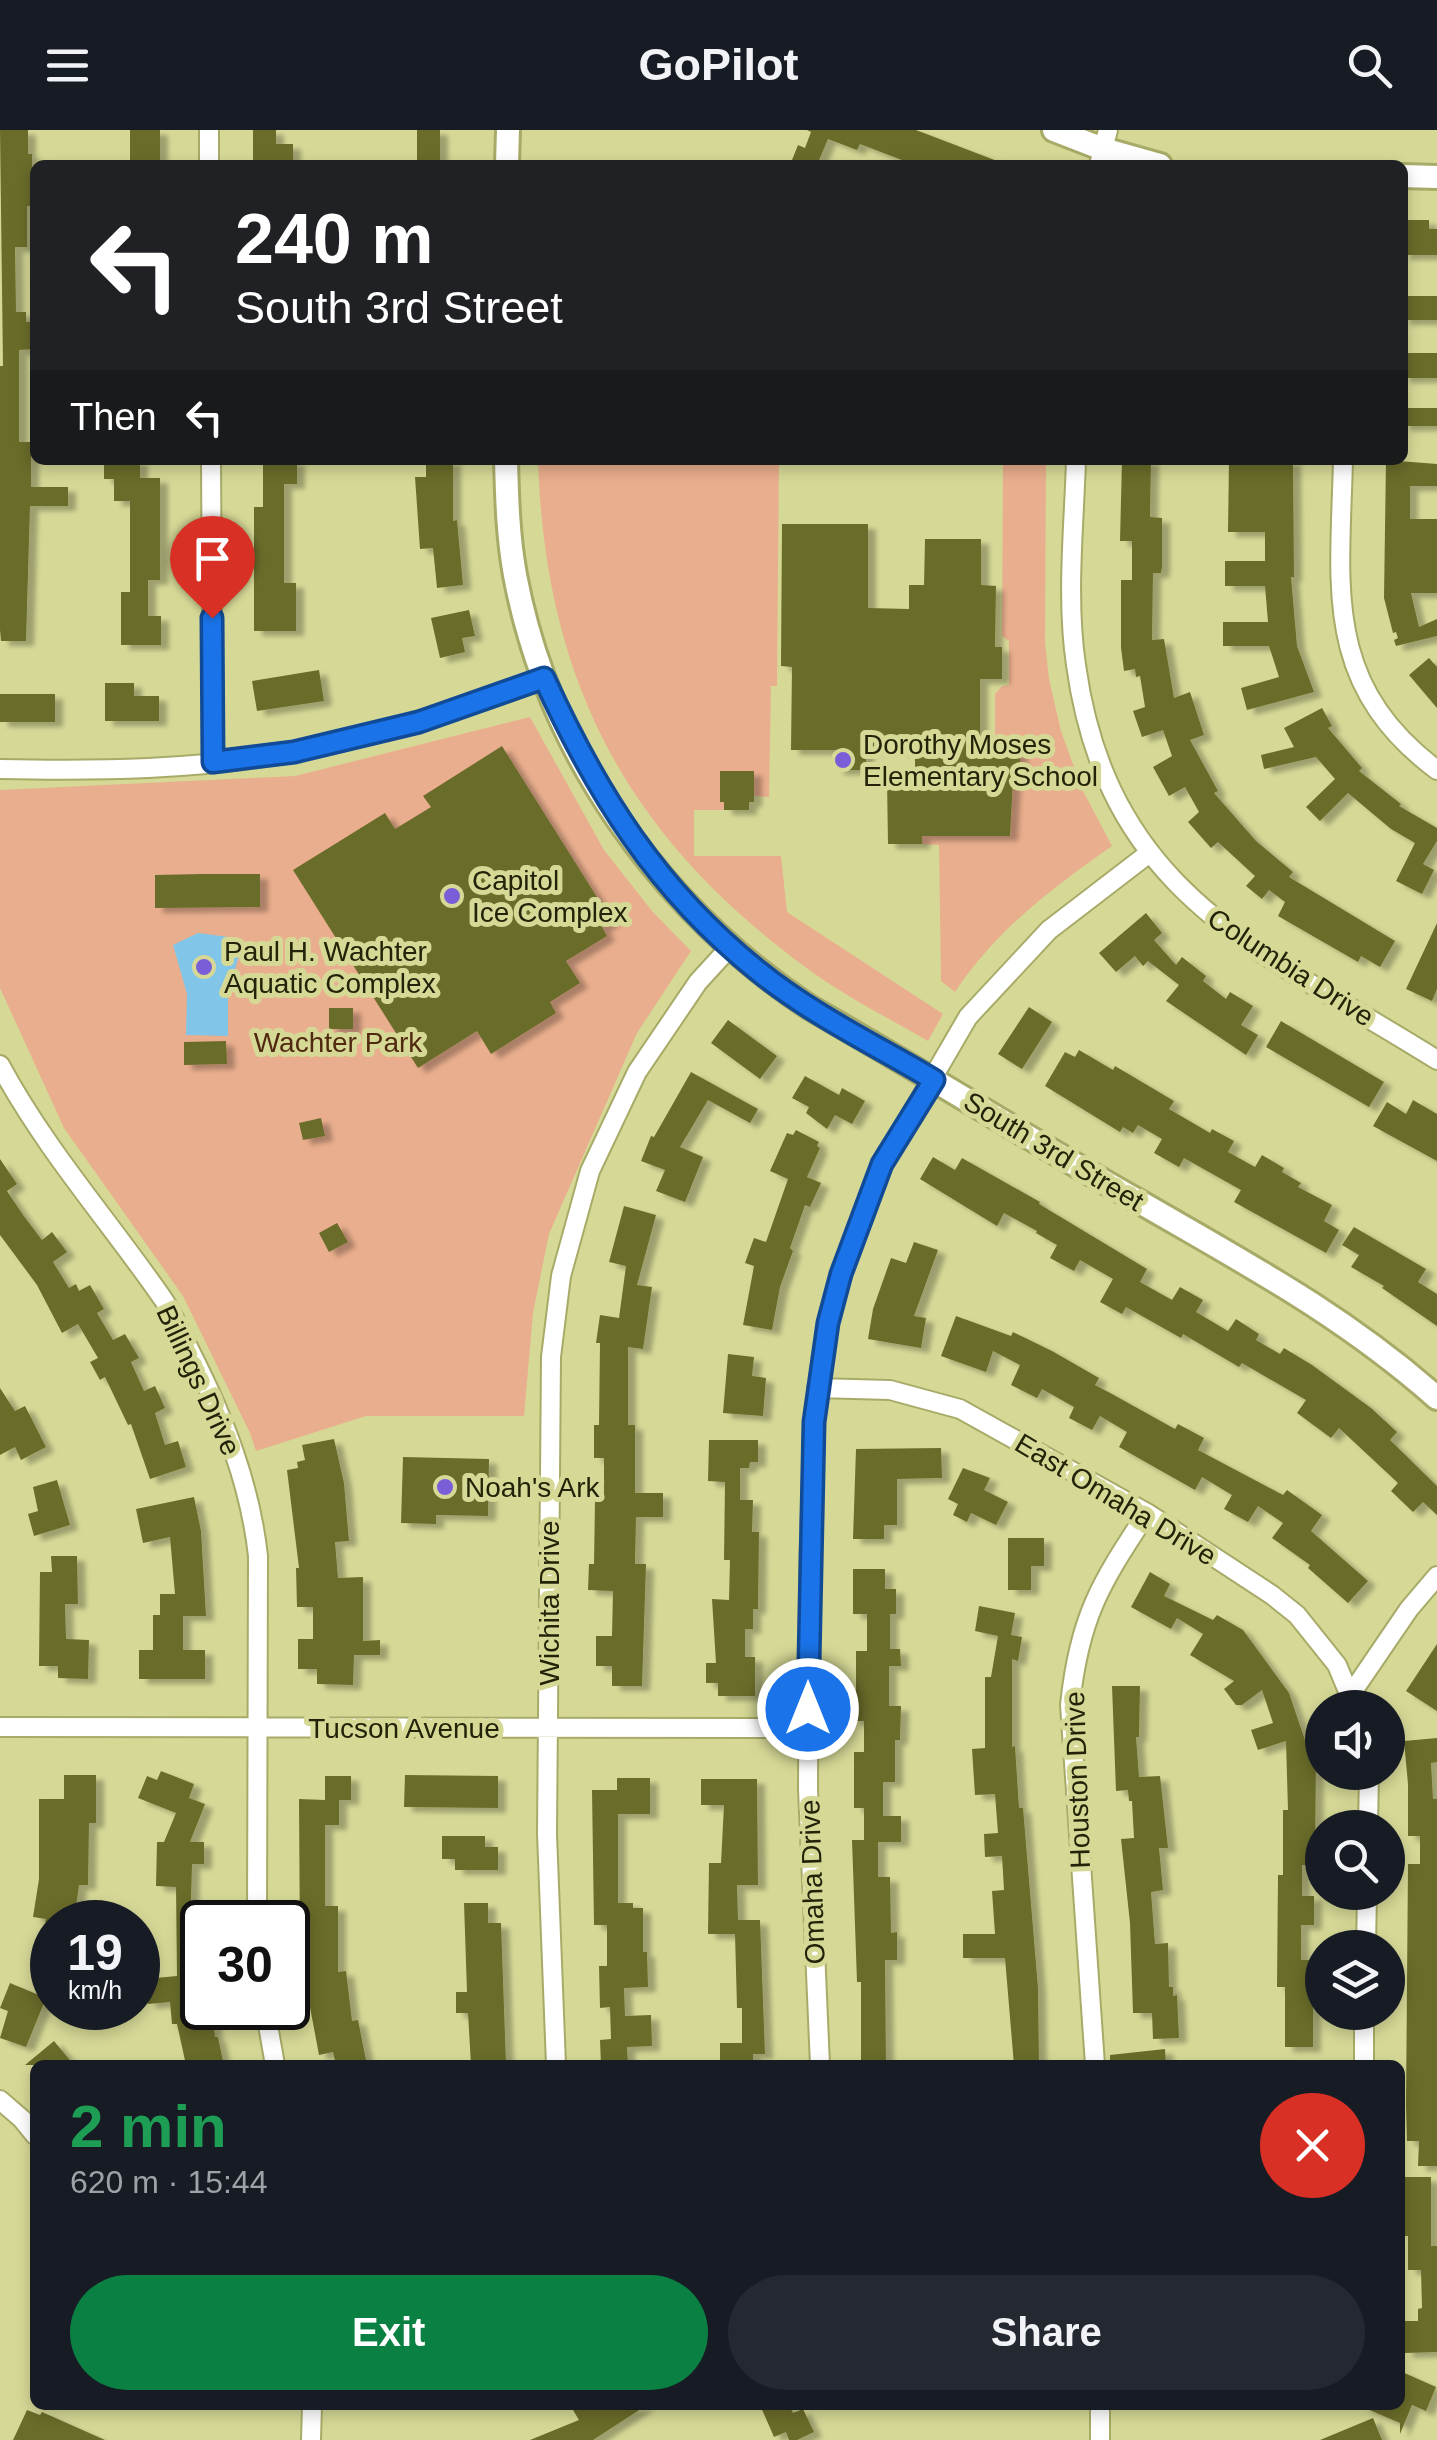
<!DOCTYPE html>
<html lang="en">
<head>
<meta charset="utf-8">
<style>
	body { margin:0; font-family:Arial,sans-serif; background:#242831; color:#f1f3f6; height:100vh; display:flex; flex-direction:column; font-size:38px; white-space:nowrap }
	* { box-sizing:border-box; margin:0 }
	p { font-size:32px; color:#9ea1a6 }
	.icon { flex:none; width:55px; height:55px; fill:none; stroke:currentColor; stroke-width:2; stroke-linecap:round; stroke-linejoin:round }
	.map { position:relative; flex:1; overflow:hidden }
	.side { position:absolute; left:30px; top:1930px; width:1375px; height:350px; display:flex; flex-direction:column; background:#171b24; border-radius:15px; box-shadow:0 5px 15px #0003 }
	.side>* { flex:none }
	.guide { position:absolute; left:30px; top:30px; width:1378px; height:305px; border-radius:15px; box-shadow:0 5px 15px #0003; background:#202124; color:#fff; overflow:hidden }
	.controls { position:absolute; left:1305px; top:1560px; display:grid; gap:20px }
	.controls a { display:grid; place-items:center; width:100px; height:100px; border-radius:50%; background:#171b24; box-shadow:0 5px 15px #0003; font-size:50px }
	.speed { position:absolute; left:30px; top:1770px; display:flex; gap:20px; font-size:50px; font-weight:700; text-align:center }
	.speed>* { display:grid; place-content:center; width:130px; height:130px; border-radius:50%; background:#171b24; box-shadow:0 5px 15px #0003; line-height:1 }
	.speed small { font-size:25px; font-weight:400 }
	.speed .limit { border:5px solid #111; border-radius:15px; background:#fff; color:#111 }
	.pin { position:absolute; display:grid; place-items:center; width:85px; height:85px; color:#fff; margin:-102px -42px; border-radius:50% 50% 50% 0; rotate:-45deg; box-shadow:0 0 10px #0007 }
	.pin .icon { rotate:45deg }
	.me { position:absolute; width:110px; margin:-55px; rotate:0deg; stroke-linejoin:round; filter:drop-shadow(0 0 8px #0008) }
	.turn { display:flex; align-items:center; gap:35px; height:210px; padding:0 40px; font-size:45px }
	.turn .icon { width:130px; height:130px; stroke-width:2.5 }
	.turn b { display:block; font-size:70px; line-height:85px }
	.then { display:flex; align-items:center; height:95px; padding:0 40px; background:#0003; gap:20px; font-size:38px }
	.round { display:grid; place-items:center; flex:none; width:105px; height:105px; border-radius:52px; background:#242831 }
	.headline { display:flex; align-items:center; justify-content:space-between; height:170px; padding:0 40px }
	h1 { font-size:60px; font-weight:700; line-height:75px; color:#1e9e55 }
	.button { display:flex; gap:20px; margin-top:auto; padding:20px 40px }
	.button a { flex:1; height:115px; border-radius:60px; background:#0b8043; color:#fff; font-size:40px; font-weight:700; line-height:115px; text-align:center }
	.button a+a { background:#242831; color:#f1f3f6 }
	header { display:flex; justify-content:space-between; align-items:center; height:130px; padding:0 40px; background:#171b24; font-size:45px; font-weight:700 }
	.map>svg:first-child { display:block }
</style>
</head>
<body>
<header><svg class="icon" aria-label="menu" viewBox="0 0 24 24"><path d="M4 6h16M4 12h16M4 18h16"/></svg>GoPilot<svg class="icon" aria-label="search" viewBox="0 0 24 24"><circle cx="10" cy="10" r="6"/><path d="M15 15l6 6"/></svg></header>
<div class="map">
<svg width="1437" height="2310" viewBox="0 0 1437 2310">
	<defs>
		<filter id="shadow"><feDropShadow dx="8" dy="5" stdDeviation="2.5" flood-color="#0004"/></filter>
	</defs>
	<rect width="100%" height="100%" fill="#d6d996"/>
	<path fill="#e9ae8d" d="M538,330H779L777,556H771L769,667L754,666V672H749V680H694V726H781L787,782L943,884L928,911C887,887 842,865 804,836C626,705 545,550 538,330Z
		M1003,330H1046L1045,513L1049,549L1061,601L1082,659L1112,716C1051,759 997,799 955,862L941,851L939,715L922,714V706H1010L1013,651L1020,650V622L995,621V564L1002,556L1009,555V511L1002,506Z
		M530,587L604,720L652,781L691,821L637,903L549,1104L533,1183L524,1286H366L256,1321L250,1303L183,1166L64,998L0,858V660L295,646Z"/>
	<path fill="#81c6e8" d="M198,803L229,807L242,815L228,864V906L186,905L187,864L173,815Z"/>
	<path fill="#6b6c2b" filter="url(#shadow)" d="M0,0H28V24H32V76H27V117H15L16,182H26V192H35V219L19,220V312H31V357H68V376H30L26,511H1L0,500V236H3Z
		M130,0H160V32H130Z
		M253,0H276V14H293V35H253Z
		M417,0H440V35H417Z
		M807,0H916L1005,34L915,35L860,14L857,20L828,9L817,35H790L798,15L805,18L811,2Z
		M1402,90H1429V99H1437V125H1402Z
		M1402,166H1437V190H1402Z
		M1402,223H1437V248H1402Z
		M1402,278H1437V296H1402Z
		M104,330H140V348H160V450H148V486H161V515H121V462H130V371H114V349H104Z
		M263,330H297V354H284V453H296V501H254V377H263Z
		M426,330H453V391L457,390L463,455L437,458L433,418L420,419L415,347H426Z
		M1122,330H1151L1150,387L1162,388V437L1161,443H1153L1152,510L1164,509L1174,568L1190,562L1204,605L1190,610L1218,661L1214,663L1256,711L1293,742L1289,747L1395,811L1380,837L1361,826L1358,832L1278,786L1285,772L1269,760L1262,769L1246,756L1255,746L1218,712L1211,718L1188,692L1199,682L1185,657L1169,666L1153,637L1172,626L1163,600L1142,607L1133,581L1145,577L1140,546L1136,547L1135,539L1124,541L1121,518V450H1132V411H1120Z
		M1229,330H1293L1294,447H1291L1297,516L1314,562L1247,580L1241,558L1279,547L1269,516H1223V492H1268L1265,456H1225V431H1265V402H1228Z
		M1386,330L1437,334V356H1410V389H1437V463H1411L1419,497L1437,489V506L1396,516L1394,510L1398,508L1396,502L1393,503L1384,468Z
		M782,394H868V478L909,479V455H924L925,409H981V455L996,456L995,517H1002V549H980V621H1020V651H1013L1010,706H922V714H888L887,649H915V620L866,619V640H836V620H791L792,537L781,536Z
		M469,480L475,506L462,508L465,522L440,528L431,488Z
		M1429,528L1437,537V578L1409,545Z
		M319,540L324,571L257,581L252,551Z
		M105,553H134V566H159V591H105Z
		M0,564H55V592H0Z
		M1322,578L1332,596L1328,598L1362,638L1359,641L1401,674L1399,676L1437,698V711L1423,734L1434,740L1422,764L1396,751L1415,713L1391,699L1348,663L1320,691L1306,677L1335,649L1316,627L1264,639L1261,625L1294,617L1284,598Z
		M502,616L612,791L602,797L607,806L566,831L580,853L550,872L556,883L491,924L477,901L418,938L293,740L385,683L395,699L431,677L423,666Z
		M720,641H754V672H749V680H724V672H720Z
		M202,744H260V777L155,778V745Z
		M1146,783L1162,803L1154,810L1176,835L1182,827L1206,846L1203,851L1226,869L1230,862L1253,876L1241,895L1258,905L1246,925L1166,871L1179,855L1148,831L1143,836L1135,826L1116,842L1099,823Z
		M1437,793V859L1432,871L1406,859Z
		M1029,877L1052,892L1022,939L998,924Z
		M329,878H353V899H329Z
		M728,890L777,926L760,949L711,913Z
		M1281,891L1384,952L1369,977L1266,917Z
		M226,911L227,934L184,935V912Z
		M1079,920L1113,940L1115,936L1174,971L1169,979L1210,1003L1212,999L1234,1011L1228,1022L1255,1037L1262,1025L1284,1038L1282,1042L1301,1053L1298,1057L1332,1075L1324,1091L1339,1100L1326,1123L1234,1072L1241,1060L1184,1028L1179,1037L1154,1023L1162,1009L1138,995L1133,1003L1123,997L1120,1002L1045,956L1065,922L1075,927Z
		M691,942L758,979L750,993L708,970L680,1017L703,1027L685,1072L656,1061L665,1040L641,1031L651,1006L654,1007Z
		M805,946L839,965L842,958L865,971L852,994L835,985L827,999L806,983L809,977L792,968Z
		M1413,970L1437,984V1031L1373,996L1387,972L1406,984Z
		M321,988L325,1006L303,1010L299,993Z
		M796,1000L819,1012L817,1016L820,1018L807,1047L821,1053L810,1077L805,1075L790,1118L793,1121L780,1157L772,1200L743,1195L754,1136L745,1133L754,1108L766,1112L788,1049L770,1041L787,1003L793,1005Z
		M933,1027L955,1040L962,1028L1040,1072L1039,1074L1147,1139L1140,1152L1172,1170L1180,1157L1203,1170L1196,1182L1228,1201L1236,1189L1259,1204L1256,1210L1280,1224L1284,1218L1312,1235L1371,1278L1397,1302L1390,1310L1437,1356V1385L1423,1372L1413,1382L1391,1361L1398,1353L1339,1298L1331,1308L1297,1283L1306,1270L1242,1233L1239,1237L1183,1204L1181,1208L1126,1177L1122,1184L1100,1172L1113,1149L1080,1130L1074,1141L1050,1128L1057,1115L1036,1103L1037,1101L1004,1083L997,1096L920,1049Z
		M0,1029L17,1054L7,1061L23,1085L42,1110L52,1102L67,1122L53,1132L69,1158L76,1154L79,1161L90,1155L104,1179L97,1183L113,1210L125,1204L139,1228L131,1232L144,1261L155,1256L165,1278L155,1283L165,1315L178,1311L186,1337L150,1349L131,1294L128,1295L105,1247L100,1250L90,1232L98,1228L78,1194L62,1203L37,1155L0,1105Z
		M624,1076L656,1085L637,1155L652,1157L643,1219L628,1217V1295H635V1363H663V1387H636L635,1434H646L642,1556H612V1536H596V1506H612L613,1461L588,1460L589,1434H594L595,1370H604V1328H594V1295H599L600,1213H596L600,1185L619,1188L626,1136L609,1132Z
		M337,1093L348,1112L329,1122L319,1103Z
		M1354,1097L1426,1139L1418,1152L1437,1164V1196L1382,1158L1384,1156L1351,1137L1359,1125L1342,1115Z
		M914,1112L938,1120L914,1186L926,1188L921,1218L868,1209L873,1179L891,1128L906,1133Z
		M956,1186L1011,1206L1013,1202L1052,1221L1099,1248L1095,1255L1112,1264L1175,1299L1178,1294L1204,1308L1198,1320L1283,1365L1287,1360L1322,1385L1311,1401L1368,1451L1348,1473L1308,1438L1310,1435L1272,1408L1283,1393L1258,1376L1248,1392L1224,1379L1232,1365L1202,1347L1195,1360L1119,1317L1127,1302L1100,1286L1092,1300L1069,1288L1074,1277L1042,1259L1037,1268L1011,1255L1020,1235L993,1221L986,1242L941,1226Z
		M728,1224L754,1227L752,1246L766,1248L763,1286L723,1283Z
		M0,1258L15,1281L25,1276L46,1317L21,1330L15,1317L0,1325Z
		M334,1309L344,1353L349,1411L335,1412L338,1448L363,1447V1511L380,1510V1525H354L353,1555L317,1554V1539H298V1509H313V1477H297L296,1438H299L287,1340L298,1338L297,1332L305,1330L302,1315Z
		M709,1310H758V1332H750L749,1338H740V1370H753L752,1402H759L758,1479H753V1499H745V1527H755V1566H718V1553H706V1533H716L712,1469L729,1470L730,1430H724L725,1352L708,1351Z
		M941,1318L942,1348L897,1349V1395H884V1409H853L856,1319Z
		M403,1327L489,1329L488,1386L436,1385V1394L401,1393Z
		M963,1338L990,1348L984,1360L1008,1372L996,1395L971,1383L967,1392L953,1385L958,1374L948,1369Z
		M57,1350L70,1395L34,1406L28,1384L38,1381L33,1357Z
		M194,1367L201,1401L206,1486H183V1520H205V1549H139V1520H153V1485H160V1464H175L170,1407L143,1413L136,1379Z
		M1008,1408H1044V1436H1031V1460H1008Z
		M51,1426H77L78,1474H65L66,1509L89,1510L88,1549L58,1548V1536H39L40,1442H52Z
		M853,1439H885V1459H896V1484H890V1519H900L901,1536H889V1576H901L900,1610H895V1652H883V1686H901V1712H878V1747H890L891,1803L897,1802V1830H885L886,1935H861V1852H857L852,1710H864V1678H854V1622H864V1591H852V1564H856V1521H867V1484H853Z
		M1150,1442L1170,1454L1164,1466L1213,1490L1217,1485L1243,1500L1289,1563L1310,1625H1316L1315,1735H1302V1766H1314V1795H1301V1830H1313V1917H1285V1857H1277L1278,1745H1283V1680H1288L1286,1611L1258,1620L1251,1600L1273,1593L1262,1560L1242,1575H1236L1224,1559L1234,1551L1190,1525L1203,1504L1177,1488L1171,1499L1131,1477Z
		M979,1476L1015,1483L1011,1505L1022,1507L1018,1531L1012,1529V1617L1015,1616L1019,1678H1023L1038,1858L1039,1935H1014L1005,1828H963V1804H995L992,1761L1004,1760L1002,1726L985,1727L984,1704L998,1703L995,1664L975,1665L972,1619L985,1618V1547H991L998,1506L975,1501Z
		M1437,1514V1581L1406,1561Z
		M1112,1556H1140L1139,1607H1136L1139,1647L1160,1646L1168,1718H1159L1163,1760L1151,1762L1155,1814L1168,1813L1169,1857H1173V1866L1177,1865L1179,1908L1153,1909L1152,1883H1133L1130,1793L1121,1709L1134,1708L1132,1671H1129L1128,1660L1116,1661Z
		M1437,1608V1632L1431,1633L1433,1669H1437V2036H1418L1419,2011H1407L1406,1976L1408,1734H1420V1706H1408V1654L1404,1611Z
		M161,1641L194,1654L189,1668L205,1674L190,1712H204V1734H192L191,1771H203L202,1828H194L198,1867L202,1866V1878H212L215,1907H218L223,1931L203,1935H186L177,1894H172L170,1872L148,1874L145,1849L177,1846L176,1757L156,1756L157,1712H164L176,1683L138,1668L147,1646L157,1650Z
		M64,1645H96V1693H89L88,1755H79L74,1792H45L46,1789L33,1787L39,1749V1669H64Z
		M405,1645L498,1646V1678L404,1677Z
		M325,1646H351V1670H339V1695H325V1776H338V1842L346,1841L352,1891L358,1890L367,1935H336L333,1922L319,1925L300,1824L299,1669L325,1670Z
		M617,1648H650V1684H618V1773H633V1778H643V1822H647L648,1857L624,1858L625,1886L651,1885L652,1916L627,1917L628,1935H601L600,1910L611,1909L610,1877L600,1878L599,1836H607V1795H594L592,1660H617Z
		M701,1649H757L758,1755H737L738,1790H760L765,1924H753V1935H720V1913H742V1878H737L735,1804H708L709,1733H721L724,1675H701Z
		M442,1706H485V1717H498V1740H455V1729H442Z
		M464,1773H488V1793H501L506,1934L471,1935L468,1883H456V1862H467Z
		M10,1853L46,1868L26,1917L0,1908L8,1881L0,1878Z
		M54,1911L74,1935H25Z
		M1165,1919L1166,1935H1110V1925Z
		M1403,2047H1431V2116H1437V2222L1405,2223V2191H1418V2179L1422,2178L1421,2140H1408V2106H1403Z
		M1400,2241L1436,2257L1426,2281L1412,2275L1400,2304V2293L1358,2275H1400Z
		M581,2275H647L593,2310H530L579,2290L573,2280Z
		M760,2275H789L793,2283L803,2279L814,2302L797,2310H789L786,2302L774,2307Z
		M27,2280L40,2285L42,2282L105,2310H13Z
		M1373,2288L1382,2310H1320Z"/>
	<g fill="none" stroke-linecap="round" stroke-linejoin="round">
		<g stroke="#a8aa68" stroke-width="22">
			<path id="street" d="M209,0V35
				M1099,35L1108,0
				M211,330L213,632
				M1076,330C1074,397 1066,468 1076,535C1108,766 1262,820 1437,930
				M1343,330C1340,457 1322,554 1437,640
				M0,639C98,641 199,640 296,622C381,605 462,577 544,548
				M0,935C45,1019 109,1091 163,1169C174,1185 182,1205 191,1223C224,1288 250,1354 258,1426L257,1792
				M817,1258L890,1260L960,1279L1147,1383L1272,1465L1297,1485L1337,1535L1355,1578
				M1351,1564L1409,1479L1437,1446
				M0,1597L808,1598
				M1368,1698L1369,1642
				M1366,1818L1367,1762
				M265,1878L275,1935
				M556,1935L547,1704L551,1227L561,1146L590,1041L637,942L698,852L730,817
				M820,1935L808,1659L809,1439L814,1292L828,1193L841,1145L882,1035L968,887L1049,800L1148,724
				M1095,1935L1070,1575C1079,1488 1100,1454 1147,1383
				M1364,1935V1882
				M0,1970L22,1989L35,2005
				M311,2310L312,2275
				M1100,2310V2275"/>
		</g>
		<g stroke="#a8aa68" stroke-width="28">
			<path id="secondary" d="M1054,0L1103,19L1160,35
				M507,35L508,0
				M1402,46L1437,47
				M506,330C507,368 508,407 515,445C548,622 660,778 809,877C920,940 1027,1008 1138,1071C1245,1133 1343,1185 1437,1268"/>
		</g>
		<use href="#street" stroke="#fff" stroke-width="18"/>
		<use href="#secondary" stroke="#fff" stroke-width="22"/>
	</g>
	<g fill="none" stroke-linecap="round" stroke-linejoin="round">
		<g stroke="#114b97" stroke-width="25">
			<path id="route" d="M212,488L213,632L294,622L419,592L544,548C597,664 657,760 758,841C811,884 875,915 934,950L882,1034L841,1144L828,1193L814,1292L808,1579"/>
		</g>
		<use href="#route" stroke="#1a73e8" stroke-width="18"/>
	</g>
	<g fill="#7a5ed8" stroke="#d6d996" stroke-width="4">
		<circle cx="843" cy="630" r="10"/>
		<circle cx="452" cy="766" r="10"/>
		<circle cx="204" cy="837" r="10"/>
		<circle cx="445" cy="1357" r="10"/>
	</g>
	<g text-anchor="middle" stroke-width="10" stroke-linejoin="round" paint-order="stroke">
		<g font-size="28" fill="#222308" stroke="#d6d996" text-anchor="start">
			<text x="863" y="624">Dorothy Moses<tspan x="863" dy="32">Elementary School</tspan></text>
			<text x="472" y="760">Capitol<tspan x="472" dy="32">Ice Complex</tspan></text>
			<text x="224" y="831">Paul H. Wachter<tspan x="224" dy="32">Aquatic Complex</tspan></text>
			<text x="465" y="1367">Noah's Ark</text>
		</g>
		<g font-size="28" fill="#222308" stroke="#d6d996">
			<text transform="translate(1291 837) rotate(33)" y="10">Columbia Drive</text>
			<text transform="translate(1054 1021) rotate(31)" y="10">South 3rd Street</text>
			<text transform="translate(199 1250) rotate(65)" y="10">Billings Drive</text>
			<text transform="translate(1116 1369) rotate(31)" y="10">East Omaha Drive</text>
			<text transform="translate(549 1473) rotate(-90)" y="10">Wichita Drive</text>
			<text x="404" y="1608">Tucson Avenue</text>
			<text transform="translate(1077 1650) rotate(-92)" y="10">Houston Drive</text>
			<text transform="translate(812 1752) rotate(-92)" y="10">Omaha Drive</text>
		</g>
		<g font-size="28" fill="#502910" stroke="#d6d996">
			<text x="338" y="922">Wachter Park</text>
		</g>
	</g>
</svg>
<div class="controls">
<a><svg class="icon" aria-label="sound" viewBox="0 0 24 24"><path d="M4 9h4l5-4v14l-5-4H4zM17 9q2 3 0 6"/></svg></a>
<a><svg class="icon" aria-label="search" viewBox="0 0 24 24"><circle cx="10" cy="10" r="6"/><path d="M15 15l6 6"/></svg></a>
<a><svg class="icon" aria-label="layers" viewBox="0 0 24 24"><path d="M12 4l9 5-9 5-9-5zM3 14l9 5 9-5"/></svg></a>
</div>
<div class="speed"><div>19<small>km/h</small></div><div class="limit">30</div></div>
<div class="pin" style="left:212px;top:488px;background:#d93025"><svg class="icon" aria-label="arrive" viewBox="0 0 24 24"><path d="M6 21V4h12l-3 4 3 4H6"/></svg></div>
<svg class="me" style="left:808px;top:1579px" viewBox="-20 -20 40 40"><circle r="17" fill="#1a73e8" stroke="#fff" stroke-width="3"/><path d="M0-11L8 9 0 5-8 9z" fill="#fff"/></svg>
<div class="guide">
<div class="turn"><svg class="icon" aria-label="left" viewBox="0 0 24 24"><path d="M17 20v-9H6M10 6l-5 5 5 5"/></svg><div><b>240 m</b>South 3rd Street</div></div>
<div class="then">Then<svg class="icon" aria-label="left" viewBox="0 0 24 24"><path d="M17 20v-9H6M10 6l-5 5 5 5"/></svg></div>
</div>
<section class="side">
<div class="headline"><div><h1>2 min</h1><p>620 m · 15:44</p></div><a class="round" style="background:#d93025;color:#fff"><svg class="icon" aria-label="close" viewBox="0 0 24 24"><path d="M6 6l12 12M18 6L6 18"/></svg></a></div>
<div class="button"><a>Exit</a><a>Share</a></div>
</section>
</div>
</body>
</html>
